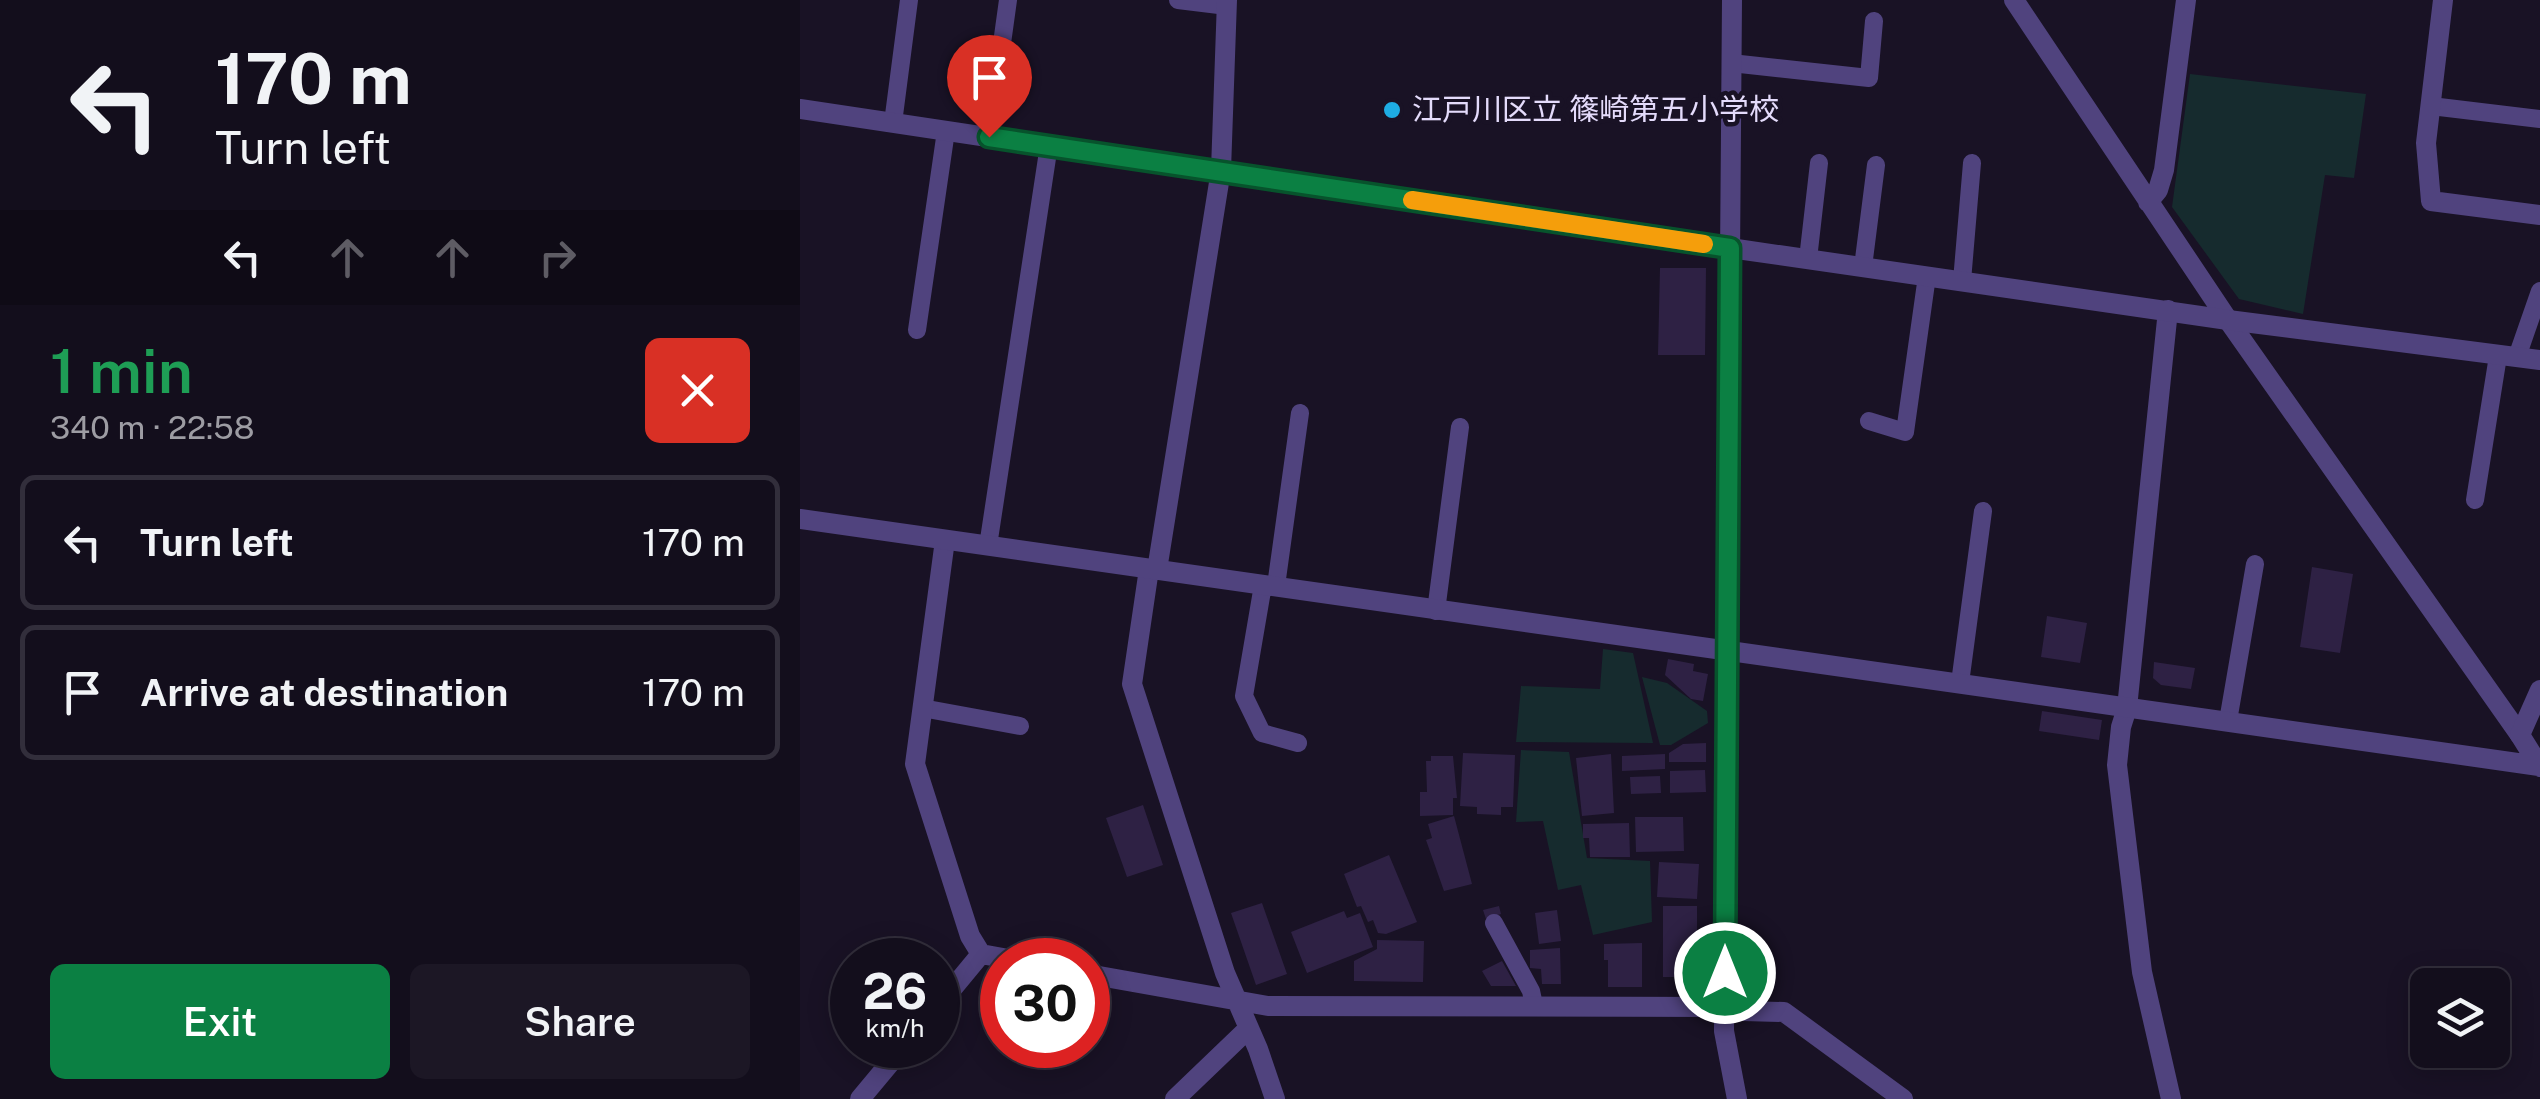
<!DOCTYPE html>
<html lang="en">
<head>
<meta charset="utf-8">
<style>
	body { margin:0; font-family:"Public Sans","Noto Sans JP",sans-serif; background:#1c1725; color:#f1f3f6; height:100vh; display:flex; flex-direction:column; font-size:38px; white-space:nowrap }
	* { box-sizing:border-box; margin:0 }
	p { font-size:32px; color:#9d9ca3 }
	.icon { flex:none; width:55px; height:55px; fill:none; stroke:currentColor; stroke-width:2; stroke-linecap:round; stroke-linejoin:round }
	.map { position:relative; flex:1; overflow:hidden }
	.drawer { display:flex; flex-direction:column; background:#130e1c; width:800px }
	.drawer>* { flex:none }
	.hud { background:#130e1c; color:#f1f3f6; overflow:hidden }
	.buttons { position:absolute; left:1610px; top:968px; display:grid; gap:20px }
	.buttons a { display:grid; place-items:center; width:100px; height:100px; border-radius:15px; background:#130e1c; box-shadow:0 5px 25px #0003,0 0 0 2px #322e3b; font-size:50px }
	.speed { position:absolute; left:30px; top:938px; display:flex; gap:20px; font-size:50px; font-weight:700; text-align:center }
	.speed>* { display:grid; place-content:center; width:130px; height:130px; border-radius:50%; background:#130e1c; box-shadow:0 5px 25px #0003,0 0 0 2px #322e3b; line-height:1 }
	.speed small { font-size:25px; font-weight:400 }
	.speed .limit { border:15px solid #d22; background:#fff; color:#111 }
	.pin { position:absolute; display:grid; place-items:center; width:85px; height:85px; color:#fff; margin:-102px -42px; border-radius:50% 50% 50% 0; rotate:-45deg; box-shadow:0 0 10px #0007 }
	.pin .icon { rotate:45deg }
	.me { position:absolute; width:110px; margin:-55px; rotate:0deg; stroke-linejoin:round; filter:drop-shadow(0 0 8px #0008) }
	.turn { display:flex; align-items:center; gap:35px; height:210px; padding:0 50px; font-size:45px }
	.turn .icon { width:130px; height:130px; stroke-width:2.5 }
	.turn b { display:block; font-size:70px; line-height:85px }
	.lanes { display:flex; align-items:center; height:95px; padding:0 50px; background:#0003; justify-content:center; gap:50px; direction:ltr }
	.lanes .off { opacity:.35 }
	.round { display:grid; place-items:center; flex:none; width:105px; height:105px; border-radius:15px; background:#1c1725 }
	.headline { display:flex; align-items:center; justify-content:space-between; height:170px; padding:0 50px }
	h1 { font-size:60px; font-weight:600; line-height:75px; color:#1e9e55 }
	.cta { display:flex; gap:20px; margin-top:auto; padding:20px 50px }
	.cta a { flex:1; height:115px; border-radius:15px; background:#0b8043; color:#fff; font-size:40px; font-weight:600; line-height:115px; text-align:center }
	.cta a+a { background:#1c1725; color:#f1f3f6 }
	ul { padding:0; list-style:none }
	li { display:flex; align-items:center; gap:30px; height:135px; margin:0 20px 15px; padding:0 30px; border:5px solid #322e3b; border-radius:15px }
	li div { flex:1 }
	li b { display:block; font-size:38px }
	li em { font-style:normal }
	main { display:flex; flex:1; min-height:0 }
	.map>svg:first-child { display:block }
</style>
</head>
<body>
<main>
<section class="drawer">
<div class="hud">
<div class="turn"><svg class="icon" aria-label="left" viewBox="0 0 24 24"><path d="M17 20v-9H6M10 6l-5 5 5 5"/></svg><div><b>170 m</b>Turn left</div></div>
<div class="lanes"><svg class="icon" aria-label="left" viewBox="0 0 24 24"><path d="M17 20v-9H6M10 6l-5 5 5 5"/></svg><svg class="icon off" aria-label="ahead" viewBox="0 0 24 24"><path d="M12 20V5M6 11l6-6 6 6"/></svg><svg class="icon off" aria-label="ahead" viewBox="0 0 24 24"><path d="M12 20V5M6 11l6-6 6 6"/></svg><svg class="icon off" aria-label="right" viewBox="0 0 24 24"><path d="M7 20v-9h11M14 6l5 5-5 5"/></svg></div>
</div>
<div class="headline"><div><h1>1 min</h1><p>340 m · 22:58</p></div><a class="round" style="background:#d93025;color:#fff"><svg class="icon" aria-label="close" viewBox="0 0 24 24"><path d="M6 6l12 12M18 6L6 18"/></svg></a></div>
<ul>
<li><svg class="icon" aria-label="left" viewBox="0 0 24 24"><path d="M17 20v-9H6M10 6l-5 5 5 5"/></svg><div><b>Turn left</b></div><em>170 m</em></li>
<li><svg class="icon" aria-label="arrive" viewBox="0 0 24 24"><path d="M6 21V4h12l-3 4 3 4H6"/></svg><div><b>Arrive at destination</b></div><em>170 m</em></li>
</ul>
<div class="cta"><a>Exit</a><a>Share</a></div>
</section>
<div class="map">
<svg width="1740" height="1099" viewBox="0 0 1740 1099">
	<rect width="100%" height="100%" fill="#191225"/>
	<path fill="#162b2e" d="M1390,74L1566,94L1554,178L1525,175L1503,314L1439,299L1372,207Z
		M803,649L833,653L853,743L716,742L721,686L800,689Z
		M842,677L867,683L907,711L908,723L871,745H860Z
		M721,750L769,752L787,858L850,861L852,922L793,935L781,885L758,890L743,821L716,822Z"/>
	<path fill="#2e2144" d="M860,268H906L905,355H858Z
		M1512,567L1553,574L1540,653L1500,647Z
		M1247,616L1287,623L1280,663L1241,657Z
		M868,659L894,664L893,671L908,674L903,701L891,699L865,675Z
		M1354,662L1395,668L1391,689L1361,685L1353,678Z
		M1242,711L1302,720L1299,740L1239,731Z
		M906,743V762H869V753L883,744Z
		M663,753L715,755L713,807H701V815L677,814V807L660,806Z
		M811,754L814,813L782,816L776,758Z
		M865,754V769L822,771V756Z
		M631,756H653L657,798H653V815L620,816V792H627L626,761H631Z
		M905,770L906,792L870,793V771Z
		M860,776L861,793L831,794L830,777Z
		M343,805L363,865L327,877L306,818Z
		M654,816L672,884L644,891L626,840L632,838L628,824Z
		M835,817H883L884,851L836,852Z
		M829,823L830,857H790L789,838H783V824Z
		M589,855L617,922L586,934L578,933L573,920L568,922L561,906L557,907L544,874Z
		M859,862L899,864L897,899L857,897Z
		M462,903L487,974L456,985L431,913Z
		M699,906L701,914L686,919L683,910Z
		M863,906H897V977H863Z
		M757,910L761,941L739,944L735,913Z
		M544,911L547,918L560,913L573,947L507,973L491,932Z
		M577,940L624,941L623,982L554,981V961L577,949Z
		M842,943V987H808V960H804V944Z
		M760,948L761,984H742L741,969L730,968V950Z
		M702,961L716,986H691L682,971Z"/>
	<g fill="none" stroke-linecap="round" stroke-linejoin="round">
		<path stroke="#50437e" stroke-width="18" d="M378,0L427,6
			M931,63L1069,78L1074,21
			M1631,106L1740,119
			M93,123L109,0
			M189,137L208,0
			M1008,259L1019,163
			M1063,267L1076,165
			M1162,281L1172,163
			M117,330L146,131
			M1717,357L1740,291
			M1069,421L1105,432L1127,276
			M1675,500L1698,356
			M188,546L249,145
			M463,585L444,696L462,733L498,743
			M476,586L500,413
			M636,611L660,427
			M1160,683L1183,511
			M122,708L220,726
			M1428,721L1455,564
			M694,923L731,991L734,1005"/>
		<path stroke="#50437e" stroke-width="20" d="M932,0L924,1031L937,1099
			M1214,0L1428,320L1720,735
			M1348,202L1358,190L1364,170L1386,0
			M1368,310L1327,708L1321,727L1317,765L1342,972L1371,1099
			M145,540L115,764L170,936L181,954L214,960
			M349,569L332,684L425,973L458,1049L475,1099
			M288,974L468,1006L925,1007L943,1011L984,1012L1103,1099
			M138,1006L181,954
			M60,1099L105,1045
			M375,1099L449,1028"/>
		<path stroke="#50437e" stroke-width="20" d="M1643,0L1626,143L1631,201L1740,215
			M0,109L930,248L1428,320L1740,360
			M0,519L1739,766
			M357,570L421,170L427,0
			M1740,690L1720,735L1740,767"/>
	</g>
	<g fill="none" stroke-linecap="round" stroke-linejoin="round">
		<g stroke="#07532c" stroke-width="25">
			<path id="route" d="M189,137L930,248L925,973"/>
		</g>
		<use href="#route" stroke="#0b8043" stroke-width="18"/>
		<path stroke="#f59e0b" stroke-width="18" d="M612,200L904,244"/>
	</g>
	<circle fill="#1eace3" stroke="#191225" stroke-width="4" cx="592" cy="110" r="10"/>
	<g text-anchor="middle" stroke-width="9" stroke-linejoin="round" paint-order="stroke">
		<g font-size="30" fill="#e4dbfb" stroke="#191225" text-anchor="start">
			<text x="612" y="120">江戸川区立 篠崎第五小学校</text>
		</g>
	</g>
</svg>
<div class="buttons">
<a><svg class="icon" aria-label="layers" viewBox="0 0 24 24"><path d="M12 4l9 5-9 5-9-5zM3 14l9 5 9-5"/></svg></a>
</div>
<div class="speed"><div>26<small>km/h</small></div><div class="limit">30</div></div>
<div class="pin" style="left:189px;top:137px;background:#d93025"><svg class="icon" aria-label="arrive" viewBox="0 0 24 24"><path d="M6 21V4h12l-3 4 3 4H6"/></svg></div>
<svg class="me" style="left:925px;top:973px" viewBox="-20 -20 40 40"><circle r="17" fill="#0b8043" stroke="#fff" stroke-width="3"/><path d="M0-11L8 9 0 5-8 9z" fill="#fff"/></svg>
</div>
</main>
</body>
</html>
